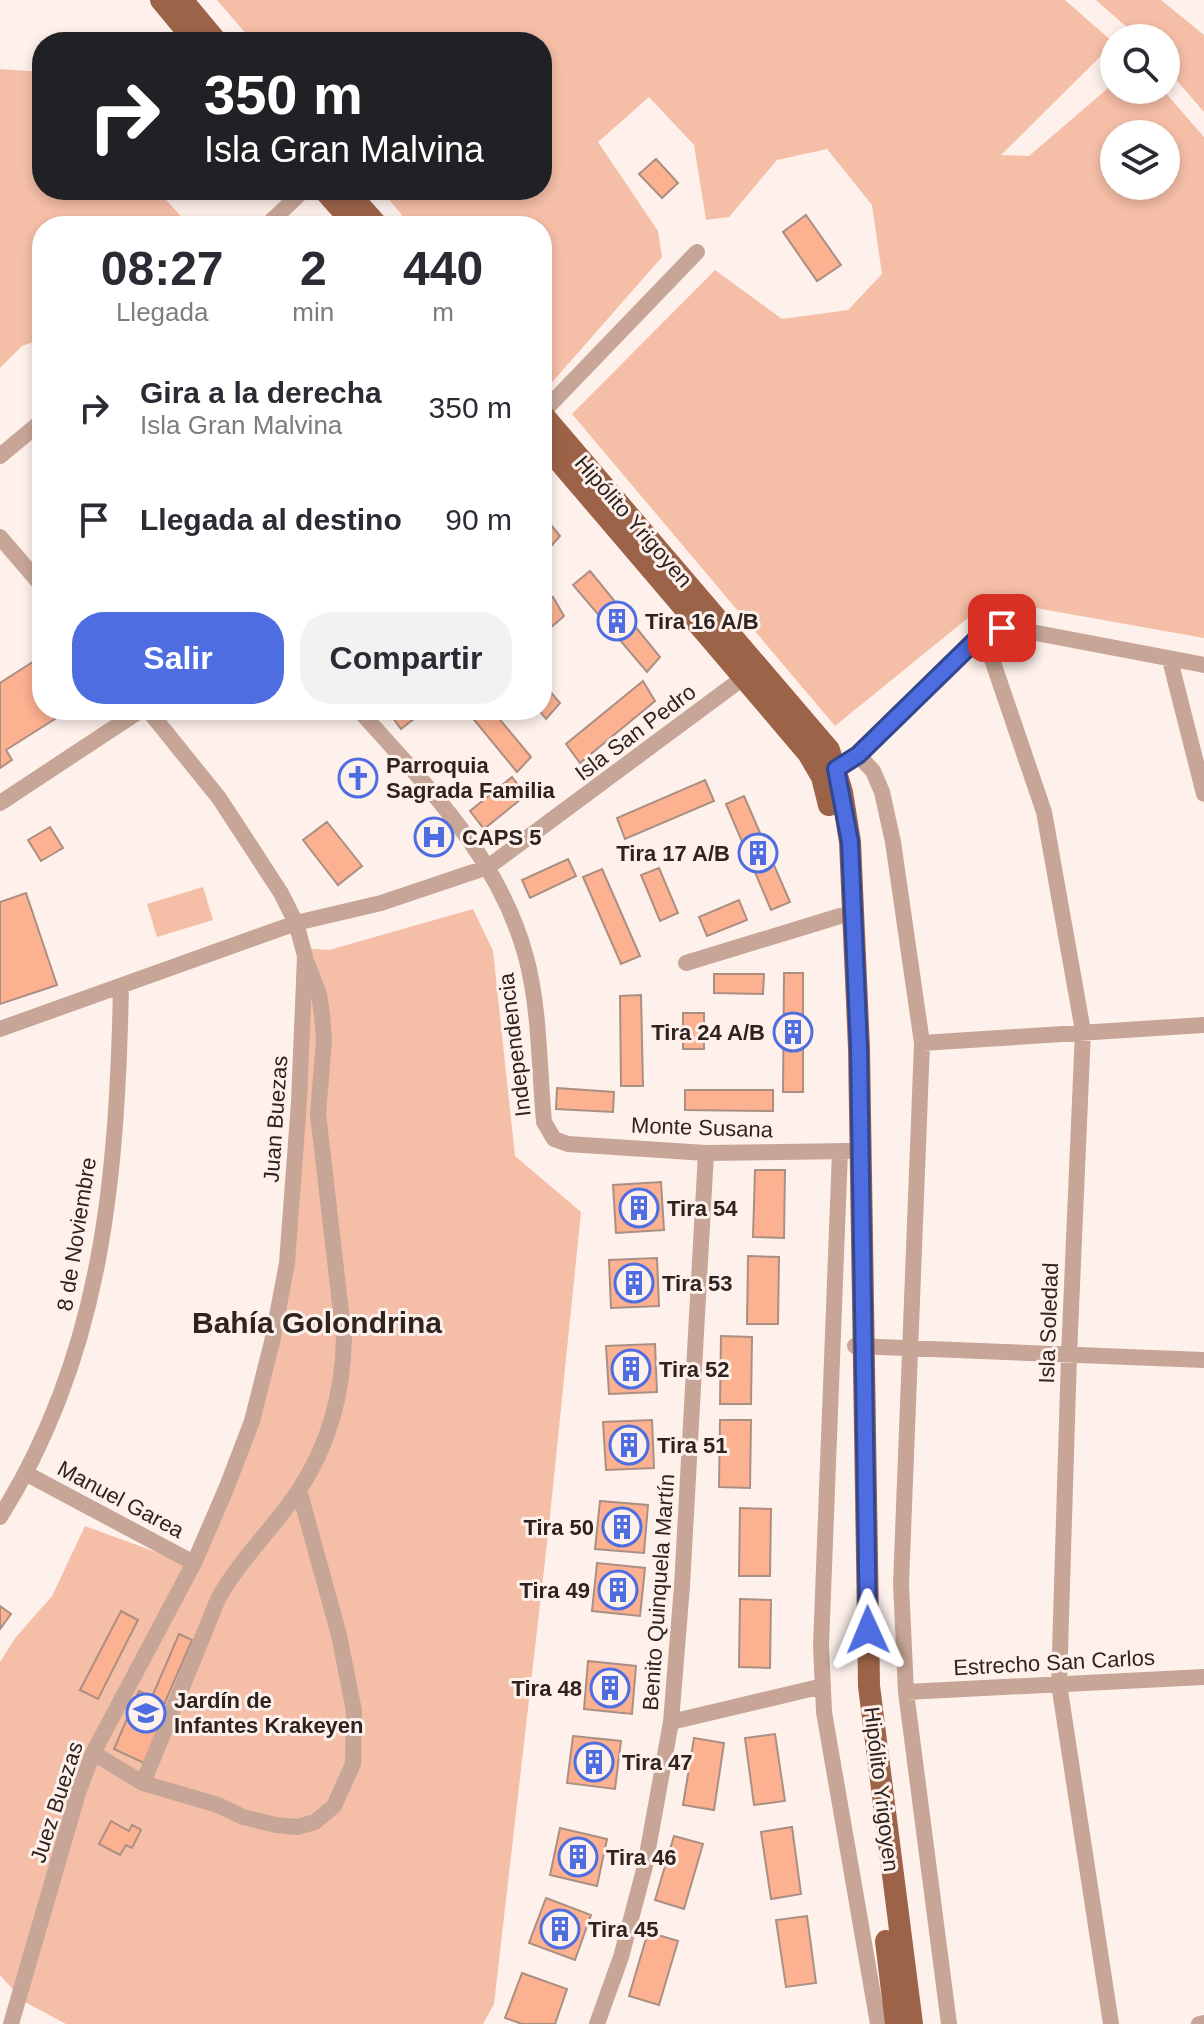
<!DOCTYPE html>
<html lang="es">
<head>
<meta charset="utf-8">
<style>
	body { margin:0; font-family:Arial,sans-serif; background:#f2f2f3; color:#2b2b33; height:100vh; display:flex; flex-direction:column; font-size:30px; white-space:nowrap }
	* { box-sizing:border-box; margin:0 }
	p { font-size:26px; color:#7c7c81 }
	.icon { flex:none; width:44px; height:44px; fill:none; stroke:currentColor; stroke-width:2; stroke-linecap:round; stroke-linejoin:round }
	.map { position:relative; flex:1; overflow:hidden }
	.sheet { position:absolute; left:32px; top:216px; width:520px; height:504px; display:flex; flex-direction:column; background:#fff; border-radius:32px; box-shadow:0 4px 12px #0003 }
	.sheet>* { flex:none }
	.top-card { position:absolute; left:32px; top:32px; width:520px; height:168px; border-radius:32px; box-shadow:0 4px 12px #0003; background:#202124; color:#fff; overflow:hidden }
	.fabs { position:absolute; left:1100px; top:24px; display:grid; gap:16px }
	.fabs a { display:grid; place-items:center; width:80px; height:80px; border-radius:50%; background:#fff; box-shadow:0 4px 12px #0003; font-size:40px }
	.pin { position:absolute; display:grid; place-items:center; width:68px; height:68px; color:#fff; margin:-34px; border-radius:16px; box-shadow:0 4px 12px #0006 }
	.me { position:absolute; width:88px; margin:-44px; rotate:359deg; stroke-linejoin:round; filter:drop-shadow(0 0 6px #0008) }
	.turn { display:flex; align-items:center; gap:28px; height:168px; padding:0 40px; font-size:36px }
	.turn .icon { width:104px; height:104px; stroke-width:2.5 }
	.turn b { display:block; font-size:56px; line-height:68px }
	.eta { display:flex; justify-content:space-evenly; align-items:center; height:136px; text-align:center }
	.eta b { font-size:48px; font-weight:700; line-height:56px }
	.action { display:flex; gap:16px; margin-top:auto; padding:16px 40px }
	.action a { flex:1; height:92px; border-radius:32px; background:#4d6de1; color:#fff; font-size:32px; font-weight:700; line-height:92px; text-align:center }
	.action a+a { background:#f2f2f3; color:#2b2b33 }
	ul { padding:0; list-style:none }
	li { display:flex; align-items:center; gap:24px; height:112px; padding:0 40px }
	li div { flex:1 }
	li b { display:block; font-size:30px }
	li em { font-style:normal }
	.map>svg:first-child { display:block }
</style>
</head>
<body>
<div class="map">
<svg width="1204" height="2024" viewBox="0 0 1204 2024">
	<rect width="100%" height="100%" fill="#fef1ec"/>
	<path fill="#f5bea7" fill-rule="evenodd" d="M217,0H1065L1114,43L1001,155L1029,156L1114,83V90H1163L1204,137V638L990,600L835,726L572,414L715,270L782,319L848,310L882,274L872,205L827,149L777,160L729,217L706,220L694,145L649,97L598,142L658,231L662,257L547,388L542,382V226H411L381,190H542V42H253ZM1166,134V186H1114V134Z
		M1096,0H1161L1204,35V112L1166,68V38H1139Z
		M0,69L42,72V190H157L190,226H42V339L22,346L0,368Z
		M203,887L213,920L157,937L147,904Z
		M473,909L493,951L515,1156L581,1212L549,1526L494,2004L483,2024H66L23,2001L0,1975V1662L16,1637L52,1596L85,1526L194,1566L254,1422L289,1264L299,948L329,950Z"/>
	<path fill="#fcb190" stroke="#ab8f83" stroke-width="2" d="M656,159L678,183L662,198L639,174Z
		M806,215L841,265L817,281L783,232Z
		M542,514L560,536L546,552L542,547Z
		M590,571L660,657L647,672L573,585Z
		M553,597L564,616L542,635V605Z
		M42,656V710H69L6,750L12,760L0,768V683Z
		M643,681L655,701L580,763L566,744Z
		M542,682L560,703L546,719L539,710H542Z
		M387,710H425L401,729Z
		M466,710H492L531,757L517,772Z
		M512,777L526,795L484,829L470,811Z
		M705,780L714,801L625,839L617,818Z
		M744,796L790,902L771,910L726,804Z
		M327,822L362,866L338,885L303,840Z
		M50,827L63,848L41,861L28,840Z
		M568,859L576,876L530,898L522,880Z
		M659,868L678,913L660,921L641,875Z
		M602,869L640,956L621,964L583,877Z
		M26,893L57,985L0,1004V902Z
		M739,900L747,920L707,936L699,917Z
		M784,973H803V1092H783Z
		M714,974H764L763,994L714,993Z
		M641,995L643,1086H621L620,996Z
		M683,1013H704V1049H683Z
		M557,1088L614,1092L613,1112L556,1109Z
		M685,1090H773V1111L685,1110Z
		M755,1170H785L784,1238L753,1237Z
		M661,1182L664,1230L616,1233L613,1185Z
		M748,1256L779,1257L778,1324H747Z
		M657,1258L659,1306L611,1308L609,1260Z
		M721,1336L752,1337L751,1404H720Z
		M655,1344L657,1392L609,1394L606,1346Z
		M652,1420L654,1468L606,1470L603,1422Z
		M720,1420H751L750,1488L719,1487Z
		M600,1501L648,1505L644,1553L595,1549Z
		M740,1508L771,1509L770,1576H739Z
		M597,1563L645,1568L640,1616L592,1611Z
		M740,1599L771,1600L770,1668L739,1667Z
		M0,1606L11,1614L0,1629Z
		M121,1611L138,1620L98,1699L80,1690Z
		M179,1634L192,1640L160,1714L164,1717L144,1763L114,1749L139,1691L152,1697Z
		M588,1661L636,1666L632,1714L584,1709Z
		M775,1734L785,1801L754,1805L745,1738Z
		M573,1736L621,1741L615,1789L567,1783Z
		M694,1738L724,1743L714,1810L683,1805Z
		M111,1821L129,1831L132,1825L141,1830L132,1848L126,1845L120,1855L99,1844Z
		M792,1827L801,1894L771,1899L761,1832Z
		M560,1828L607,1839L597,1886L550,1875Z
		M674,1836L703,1844L684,1909L655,1900Z
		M546,1898L591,1915L575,1960L529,1943Z
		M807,1916L816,1983L786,1987L776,1920Z
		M648,1932L678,1941L659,2005L629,1996Z
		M522,1973L567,1989L555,2024H522L505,2018Z"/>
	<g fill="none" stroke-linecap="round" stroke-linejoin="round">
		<path stroke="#c7a697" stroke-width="16" d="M266,226L304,190
			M542,413L697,252
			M0,456L42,421
			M0,537L42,586
			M983,633L1044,812L1083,1031L1069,1355L1059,1684L1111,2024
			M1170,660L1204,794
			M359,710C426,786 499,856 526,957C540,1009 539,1068 544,1122L554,1139L568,1144L706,1153L848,1151
			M858,755L873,771L882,792L893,842L922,1043L901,1584L906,1692L949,2024
			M836,769L858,755L983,633L1002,628L1016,629L1204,665
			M0,803L141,710
			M686,963L840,916
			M0,1029L296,923L381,903L488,867L743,678
			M922,1043L1204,1025
			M840,1151L821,1646L824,1712L878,2024
			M855,1346L1204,1360
			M27,1474L194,1563
			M0,1517C103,1353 117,1176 121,987
			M906,1692L1204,1677
			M671,1722L823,1686
			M93,1753L143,1783L218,1805L243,1817L276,1825L297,1827L315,1822L334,1806L353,1764L354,1711L339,1635L299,1490
			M143,1783L218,1599C240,1559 274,1528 299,1490C330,1443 343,1393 344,1338L318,1114L324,1040L322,1015L319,994L308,965
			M11,2024L78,1793L93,1753L194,1563L226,1489L252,1421L272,1342L287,1263L299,1102L305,956L296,923L281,893L219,798L148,710
			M597,2024L621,1957L645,1866L671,1722L682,1586L706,1153
			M1199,2024L1204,2023"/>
		<path stroke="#9d6349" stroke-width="22" d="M161,0L196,42
			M182,0L217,42
			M324,190L356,226
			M346,190L378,226
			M542,414L829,750L842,792L850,842L859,1048L869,1686L912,2024
			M542,441L808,753L822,777L829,805
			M886,1941L896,2024"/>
	</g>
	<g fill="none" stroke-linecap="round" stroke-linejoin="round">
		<g stroke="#324792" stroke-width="20">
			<path id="route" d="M868,1630L859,1048L850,842L836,769L858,755L983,633L1002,628"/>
		</g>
		<use href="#route" stroke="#4d6de1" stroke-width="14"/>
	</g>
	<defs>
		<g id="building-ring" transform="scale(2)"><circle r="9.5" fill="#fef1ec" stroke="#4d6de1" stroke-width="1.5"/><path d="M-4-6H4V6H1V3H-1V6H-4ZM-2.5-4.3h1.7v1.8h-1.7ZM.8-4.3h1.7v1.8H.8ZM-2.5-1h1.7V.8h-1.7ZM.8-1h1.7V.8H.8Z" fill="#4d6de1"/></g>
		<g id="church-ring" transform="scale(2)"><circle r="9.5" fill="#fef1ec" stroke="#4d6de1" stroke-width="1.5"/><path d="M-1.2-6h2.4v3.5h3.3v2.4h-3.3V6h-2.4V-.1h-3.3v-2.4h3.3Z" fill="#4d6de1"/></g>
		<g id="hospital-ring" transform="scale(2)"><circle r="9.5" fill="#fef1ec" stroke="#4d6de1" stroke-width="1.5"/><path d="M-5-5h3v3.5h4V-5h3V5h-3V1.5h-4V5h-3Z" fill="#4d6de1"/></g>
		<g id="school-ring" transform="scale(2)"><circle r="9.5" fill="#fef1ec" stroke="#4d6de1" stroke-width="1.5"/><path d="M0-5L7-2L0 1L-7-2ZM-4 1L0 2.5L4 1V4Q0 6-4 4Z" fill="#4d6de1"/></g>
	</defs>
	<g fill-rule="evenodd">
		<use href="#building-ring" x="617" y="621"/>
		<use href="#church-ring" x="358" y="778"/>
		<use href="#hospital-ring" x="434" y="837"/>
		<use href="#building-ring" x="758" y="853"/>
		<use href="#building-ring" x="793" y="1032"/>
		<use href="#building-ring" x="639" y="1208"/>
		<use href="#building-ring" x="634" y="1283"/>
		<use href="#building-ring" x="631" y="1369"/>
		<use href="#building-ring" x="629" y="1445"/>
		<use href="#building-ring" x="622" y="1527"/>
		<use href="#building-ring" x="618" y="1590"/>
		<use href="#building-ring" x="610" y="1688"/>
		<use href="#school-ring" x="146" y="1713"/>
		<use href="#building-ring" x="594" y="1762"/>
		<use href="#building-ring" x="578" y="1857"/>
		<use href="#building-ring" x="560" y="1929"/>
	</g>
	<g text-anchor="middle" stroke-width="6" stroke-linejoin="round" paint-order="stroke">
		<g font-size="22" fill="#2e231e" stroke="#fef1ec">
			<text transform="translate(634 521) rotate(49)" y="8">Hipólito Yrigoyen</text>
			<text transform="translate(635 732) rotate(-37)" y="8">Isla San Pedro</text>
			<text transform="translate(514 1045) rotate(-97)" y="8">Independencia</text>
			<text transform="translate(275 1119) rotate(-86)" y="8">Juan Buezas</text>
			<text transform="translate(702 1127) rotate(2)" y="8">Monte Susana</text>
			<text transform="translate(76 1234) rotate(-81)" y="8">8 de Noviembre</text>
			<text transform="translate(1048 1323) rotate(-88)" y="8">Isla Soledad</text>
			<text transform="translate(121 1499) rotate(28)" y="8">Manuel Garea</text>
			<text transform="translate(658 1592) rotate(-86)" y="8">Benito Quinquela Martín</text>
			<text transform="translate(1054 1662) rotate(-3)" y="8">Estrecho San Carlos</text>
			<text transform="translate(882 1789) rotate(83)" y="8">Hipólito Yrigoyen</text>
			<text transform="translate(56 1802) rotate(-72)" y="8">Juez Buezas</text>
		</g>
		<g font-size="22" font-weight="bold" fill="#2e231e" stroke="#fef1ec" text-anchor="start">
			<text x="645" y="629">Tira 16 A/B</text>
			<text x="386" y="773">Parroquia<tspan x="386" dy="25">Sagrada Familia</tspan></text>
			<text x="462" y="845">CAPS 5</text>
			<text x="730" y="861" text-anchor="end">Tira 17 A/B</text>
			<text x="765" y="1040" text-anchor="end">Tira 24 A/B</text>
			<text x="667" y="1216">Tira 54</text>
			<text x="662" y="1291">Tira 53</text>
			<text x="659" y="1377">Tira 52</text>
			<text x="657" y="1453">Tira 51</text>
			<text x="594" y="1535" text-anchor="end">Tira 50</text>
			<text x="590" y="1598" text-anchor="end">Tira 49</text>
			<text x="582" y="1696" text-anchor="end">Tira 48</text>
			<text x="174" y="1708">Jardín de<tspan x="174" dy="25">Infantes Krakeyen</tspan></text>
			<text x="622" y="1770">Tira 47</text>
			<text x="606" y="1865">Tira 46</text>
			<text x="588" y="1937">Tira 45</text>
		</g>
		<g font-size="30" font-weight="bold" fill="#2e231e" stroke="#fef1ec">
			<text x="317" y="1333">Bahía Golondrina</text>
		</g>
	</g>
</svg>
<div class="fabs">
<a><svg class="icon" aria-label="search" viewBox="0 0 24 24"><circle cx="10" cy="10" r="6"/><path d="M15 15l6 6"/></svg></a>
<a><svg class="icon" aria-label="layers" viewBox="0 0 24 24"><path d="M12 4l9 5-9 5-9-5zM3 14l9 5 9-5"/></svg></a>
</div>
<div class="pin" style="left:1002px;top:628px;background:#d93025"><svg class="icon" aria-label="arrive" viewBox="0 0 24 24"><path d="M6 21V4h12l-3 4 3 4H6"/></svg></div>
<svg class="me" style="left:868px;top:1630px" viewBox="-20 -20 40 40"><path d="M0-17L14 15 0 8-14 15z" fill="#4d6de1" stroke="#fff" stroke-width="4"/></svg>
<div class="top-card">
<div class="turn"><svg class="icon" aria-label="right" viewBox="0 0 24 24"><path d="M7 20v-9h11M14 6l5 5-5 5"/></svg><div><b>350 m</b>Isla Gran Malvina</div></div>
</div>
<section class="sheet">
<div class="eta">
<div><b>08:27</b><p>Llegada</p></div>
<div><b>2</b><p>min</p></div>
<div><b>440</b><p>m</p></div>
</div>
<ul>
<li><svg class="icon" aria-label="right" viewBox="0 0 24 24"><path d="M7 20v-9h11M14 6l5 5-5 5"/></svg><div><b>Gira a la derecha</b><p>Isla Gran Malvina</p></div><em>350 m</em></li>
<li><svg class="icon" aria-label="arrive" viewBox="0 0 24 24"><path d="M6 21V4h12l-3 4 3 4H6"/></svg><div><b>Llegada al destino</b></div><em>90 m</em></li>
</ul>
<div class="action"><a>Salir</a><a>Compartir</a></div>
</section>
</div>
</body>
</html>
